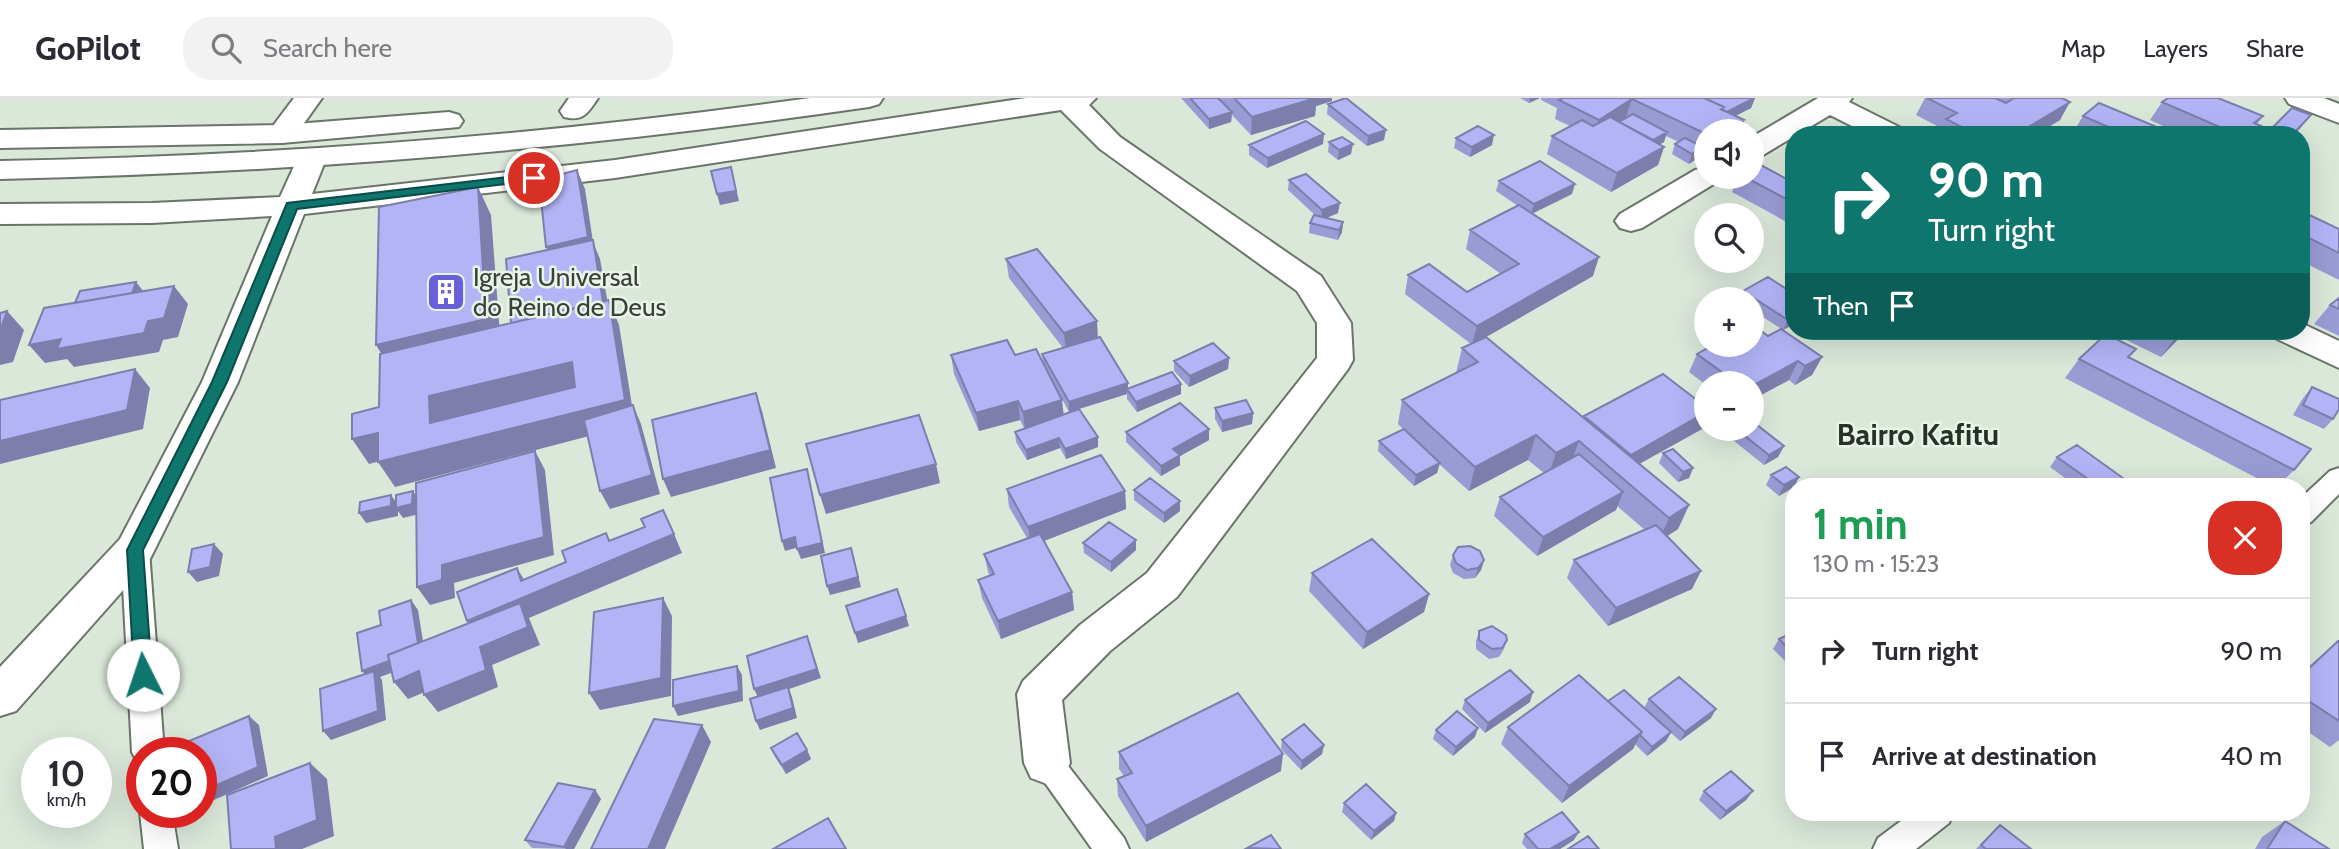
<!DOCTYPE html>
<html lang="en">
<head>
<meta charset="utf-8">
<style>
	body { margin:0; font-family:Cabin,sans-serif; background:#f2f2f3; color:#2b2b33; height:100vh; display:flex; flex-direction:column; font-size:26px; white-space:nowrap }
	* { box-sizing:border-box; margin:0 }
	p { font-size:23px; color:#7c7c81 }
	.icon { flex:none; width:38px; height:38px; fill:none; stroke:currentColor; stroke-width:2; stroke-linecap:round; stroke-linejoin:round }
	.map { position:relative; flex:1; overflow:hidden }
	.side { position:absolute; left:1785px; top:380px; width:525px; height:343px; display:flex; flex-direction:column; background:#fff; border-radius:28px; box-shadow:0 7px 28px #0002 }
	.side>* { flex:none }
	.guide { position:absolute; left:1785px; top:28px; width:525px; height:214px; border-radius:28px; box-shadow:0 7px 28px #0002; background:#0f766e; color:#fff; overflow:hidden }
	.buttons { position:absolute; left:1694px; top:21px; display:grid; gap:14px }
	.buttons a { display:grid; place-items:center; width:70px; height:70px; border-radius:50%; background:#fff; box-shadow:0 7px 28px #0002; font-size:35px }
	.speed { position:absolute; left:21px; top:639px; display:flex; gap:14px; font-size:35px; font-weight:700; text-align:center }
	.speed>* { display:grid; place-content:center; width:91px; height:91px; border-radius:50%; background:#fff; box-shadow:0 7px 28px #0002; line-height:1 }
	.speed small { font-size:18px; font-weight:400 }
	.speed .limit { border:10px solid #d22; background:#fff; color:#111 }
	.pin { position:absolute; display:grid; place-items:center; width:60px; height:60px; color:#fff; margin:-30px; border:4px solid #fff; border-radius:50%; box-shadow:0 2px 7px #0007 }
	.me { position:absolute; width:77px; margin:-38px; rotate:356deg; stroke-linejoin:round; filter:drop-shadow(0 0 5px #0008) }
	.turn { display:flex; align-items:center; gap:24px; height:147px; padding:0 28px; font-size:32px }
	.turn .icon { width:91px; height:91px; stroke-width:2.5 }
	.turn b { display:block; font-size:49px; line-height:60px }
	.then { display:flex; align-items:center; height:66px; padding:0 28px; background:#0003; gap:14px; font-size:26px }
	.round { display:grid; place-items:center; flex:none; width:74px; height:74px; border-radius:28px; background:#f2f2f3 }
	.summary { display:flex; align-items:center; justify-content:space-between; height:119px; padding:0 28px }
	h1 { font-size:42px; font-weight:700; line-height:52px; color:#1e9e55 }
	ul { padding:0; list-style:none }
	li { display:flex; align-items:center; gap:21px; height:105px; padding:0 28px; border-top:2px solid #e1e1e2 }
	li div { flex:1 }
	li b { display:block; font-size:26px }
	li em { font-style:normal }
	header { display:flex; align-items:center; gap:42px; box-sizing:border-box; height:98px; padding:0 35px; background:#fff; border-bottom:2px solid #e1e1e2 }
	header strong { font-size:33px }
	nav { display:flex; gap:38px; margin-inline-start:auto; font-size:24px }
	.search { width:490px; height:63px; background:#f2f2f3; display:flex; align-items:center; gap:18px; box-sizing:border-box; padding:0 24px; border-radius:28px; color:#7c7c81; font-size:26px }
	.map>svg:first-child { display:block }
</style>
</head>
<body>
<header>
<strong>GoPilot</strong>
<div class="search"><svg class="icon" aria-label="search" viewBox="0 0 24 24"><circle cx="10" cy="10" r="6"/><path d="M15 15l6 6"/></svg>Search here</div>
<nav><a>Map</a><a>Layers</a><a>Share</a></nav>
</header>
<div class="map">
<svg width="2339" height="751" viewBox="0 0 2339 751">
	<rect width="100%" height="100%" fill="#dae7d9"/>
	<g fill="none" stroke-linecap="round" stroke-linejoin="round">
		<g stroke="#6a7569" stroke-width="4">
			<path id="service" d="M2339,370V396L2311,424L2301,427V400L2330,373Z
				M135,441L145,444L149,452L164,654H142V666L137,664L132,654L121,452L125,444Z
				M1047,651L1058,655L1124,740L1129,751H1092L1031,665L1036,655Z
				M142,710V714H172L178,751H144L140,714Z
				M1913,714H1954L1949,725L1916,751H1873L1878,740Z"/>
		</g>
		<g stroke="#6a7569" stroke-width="4">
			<path id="minor" d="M294,0H322L292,42L282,45L272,42L267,36Z
				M569,0H598C588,15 583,24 564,19L560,13Z
				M1026,0H1096L1089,7L1120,39L1321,178L1351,225L1353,262L1348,271L1177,499L1110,553L1062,602L1070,665L1063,680L1047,686L1031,680L1024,665L1017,596L1023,583L1080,527L1147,475L1317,260V225L1297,193L1100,51L1061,12L615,80L304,116L238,284L149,463L16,613L0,618V569L120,441L202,284L272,118L152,125L0,126V106L152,105L280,99L300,55L311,52L322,55L326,61L312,96L615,62Z
				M1818,0H1852L1849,4L1903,31L1908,37H1870L1830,17L1763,57L1752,60V39Z
				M2285,0H2324L2339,6V25L2289,6Z
				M1706,69V79H1721L1717,84L1642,130L1631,133L1620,130L1615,123L1620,116L1695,72Z
				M2301,225L2339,243V270L2277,241L2272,233H2301Z"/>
		</g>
		<g stroke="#6a7569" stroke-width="4">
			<path id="secondary" d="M810,0H883L879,6L869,9C580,51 292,75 0,81V63C271,58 541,38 810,0Z
				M449,14L459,17L463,23L459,29L282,45L0,50V32L282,27Z"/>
		</g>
		<use href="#service" fill="#fff" fill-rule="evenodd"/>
		<use href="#minor" fill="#fff" fill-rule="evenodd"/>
		<use href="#secondary" fill="#fff" fill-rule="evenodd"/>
	</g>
	<path fill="#999bd4" d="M1181,0H1332V3L1316,8L1315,18L1251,37L1232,17L1231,24L1209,31Z
		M1520,0H1540L1529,5Z
		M1541,0H1755L1751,10L1706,33V57L1701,55L1699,59L1689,66L1672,56L1675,46L1679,44L1666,38L1664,44L1660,46L1664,49L1658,67L1611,94L1547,56L1552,38L1570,28L1555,21L1557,10L1541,2Z
		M1925,0H2062L2060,22L2035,37H1937L1941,30L1916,17Z
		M2162,4L2263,18L2257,26L2271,32L2274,28L2311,17L2295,37H2183L2150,22Z
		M1328,6L1384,42L1367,48L1327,16Z
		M2083,18L2173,37H2097L2077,28Z
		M1456,40L1492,47L1470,59L1454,50Z
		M1329,44L1351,56L1338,62L1328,54Z
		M1323,46L1267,70L1249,57V47Z
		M1738,79H1752L1794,85V128L1732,94Z
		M1289,82L1338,115L1327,120L1343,124L1342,134L1338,142L1309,135L1310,125L1316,118L1288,92Z
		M1499,83L1572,96L1532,116L1593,178L1486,239L1584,320V318L1702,331L1639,366L1689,407L1678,431L1667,438L1692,491L1608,528L1567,480L1574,462L1645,432L1617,408L1616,412L1537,458L1494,418L1500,399L1544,375L1528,362L1469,393L1439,366L1437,375L1414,388L1378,353L1379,343L1403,331L1398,326L1402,302L1456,275L1462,250L1471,246L1405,196L1408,177L1467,194L1501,176L1466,151L1470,132L1518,108L1496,93Z
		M2301,113L2339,131V182L2301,163Z
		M1006,161L1098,240L1128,290L1181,286V296L1137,314L1127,301V296L1069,314L1059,295L1064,317L1098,349L1066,361L1060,350L1027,362L1016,344L1015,334L1024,330L1020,322L979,333L954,276L951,257H1015L1043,264L1042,256L1063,250L1009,180Z
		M1743,193L1794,196V226L1783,232L1752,212V201H1740Z
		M2339,200V238L2314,226L2330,207Z
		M2069,233H2096L2086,241Z
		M2108,233H2186L2161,259Z
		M1768,238L1822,259L1812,277L1795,287L1789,282L1752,302V285H1706V287L1689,274L1697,256Z
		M1229,260L1228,271L1189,289L1174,273V263Z
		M2130,260L2294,372L2278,388H2272L2065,280L2079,261Z
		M2312,289L2333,321L2324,331L2293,317L2303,300Z
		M1215,310L1253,315L1252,326L1222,334L1215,321Z
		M1719,331H1752L1784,348L1778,359L1764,367Z
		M1126,334L1209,342L1180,358V367L1161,378L1126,344Z
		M1663,355L1693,370L1689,380L1678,384L1659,365Z
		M2057,359L2122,388H2076L2050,369Z
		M1771,377L1799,379L1794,389L1779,398L1766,387Z
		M1007,391L1125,393L1126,411L1044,443L1072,494L1074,512L1001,541L982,500L978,482L990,478L988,474L984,456L1027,440L1009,409Z
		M1134,392L1180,413L1164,425L1134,402Z
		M1083,445L1136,452L1111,474L1084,455Z
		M1453,457L1484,462L1481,472L1475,480L1464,481L1453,475L1450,467Z
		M1312,475L1429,496L1424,514L1363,551L1309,493Z
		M1479,533L1507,542L1504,551L1499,559L1489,561L1476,551V543Z
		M1794,534V572L1773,551L1779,541Z
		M2338,543H2339V642L2330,649L2301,629V575Z
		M1649,601L1711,620L1680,643L1671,635L1666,643L1647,658L1635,646L1633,651L1562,705L1501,646L1508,629L1608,603L1644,610Z
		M1465,602L1530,604L1485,635L1462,611Z
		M1436,632L1475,639L1453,658L1433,641Z
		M1282,642L1324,647L1322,656L1301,672L1281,651Z
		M771,650L807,652L811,661L786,676L775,659Z
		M1119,654L1281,673L1146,744L1118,698L1117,681L1124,678L1119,671Z
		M595,692L601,701L574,751L532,750L525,742Z
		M1704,693H1753L1746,702L1720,722L1699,702Z
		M1344,705L1396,715L1394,723L1371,742L1342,714Z
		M2148,714H2171L2160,723Z
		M2285,723L2329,751H2255L2262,739Z
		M2000,727L2031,751H1976Z
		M1525,736L1574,742L1560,751H1527L1522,745Z"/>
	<path fill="#7d7eac" d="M1310,0H1332V3L1316,8L1315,18L1251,37L1252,19Z
		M1530,0H1540L1529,5Z
		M1755,0L1751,10L1719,26L1722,17Z
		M1632,1L1626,19L1593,40L1599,22Z
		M2070,4L2060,22L2035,37H2015Z
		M1232,14L1231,24L1209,31V21Z
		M1744,22L1740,33H1728Z
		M1386,32L1384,42L1367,48L1368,38Z
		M1667,34L1664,44L1648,54L1651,44Z
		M1324,36L1323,46L1267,70L1268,60Z
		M1494,37L1492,47L1470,59L1472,49Z
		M1353,46L1351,56L1338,62L1339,52Z
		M1664,49L1658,67L1611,94L1617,75Z
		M1703,49L1699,59L1689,66L1692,56Z
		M731,69L739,103L720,107L717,96Z
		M577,72L585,91L593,144L600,161L611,223L554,167L546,149Z
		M1575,86L1572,96L1531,116L1534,106Z
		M478,89L491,117L501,250L394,276L376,247Z
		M1340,105L1338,115L1321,122L1322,112Z
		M1343,124L1342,134L1338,142L1339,132Z
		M1599,159L1593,178L1472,247L1477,228Z
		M136,184L144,194L83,216Z
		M174,188L188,206L178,239L163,242L159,254L74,269L67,261L45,265L29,247Z
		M609,202L619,227L635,326L395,389L378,364L430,325L429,298L572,264L625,302Z
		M7,213L24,232L13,264L0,267V233Z
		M1794,219V226L1783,232L1788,222Z
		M1097,223L1098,242L1066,254L1064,235Z
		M2182,233H2186L2161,259L2175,240Z
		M1822,259L1812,277L1795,287L1805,268Z
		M1229,260L1228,271L1189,289L1190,278Z
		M1798,263L1789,282L1752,302V288Z
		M135,271L150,290L143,331L0,366V343Z
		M1128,285V293L1127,291V296L1069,314V304Z
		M1181,286V296L1137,314L1136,304Z
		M756,295L762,313L776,370L671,399L663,381Z
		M1062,302L1064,321L1025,332L1023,314Z
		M1018,303L1020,322L979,333L976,315Z
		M633,307L641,326L660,396L610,411L600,393Z
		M1706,314V321L1702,331L1623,375L1631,357Z
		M1253,315L1252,326L1222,334V323Z
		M1209,331V342L1180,358V367L1161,378V368L1173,351Z
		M378,335L395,359L369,366L352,341Z
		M1536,337L1528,362L1469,393L1475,369Z
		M1098,339V349L1066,361L1065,351Z
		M1059,340L1060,350L1027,362L1026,352Z
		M1579,343L1570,368L1548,379L1556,355Z
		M1784,348L1778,359L1764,367L1769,357Z
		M535,353L545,372L554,457L454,485L455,500L430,507L417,489L442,467Z
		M1440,365L1437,375L1414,388L1416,377Z
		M936,366L940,385L826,416L820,397Z
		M1693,370L1689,380L1678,384L1683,374Z
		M807,371L825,455L801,461L797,451Z
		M1799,379L1794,389L1779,398L1784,387Z
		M413,393L419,403V416L403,420L398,413V418L366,425L359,415L391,397L398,407Z
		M1125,393L1126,411L1031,448L1028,429Z
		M1623,394L1616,412L1537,458L1543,439Z
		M1180,403V413L1164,425V415Z
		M1689,407L1678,431L1658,444L1669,420Z
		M674,436L682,455L529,520L540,547L492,567L498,589L438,614L424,597L480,549L479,541L467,523L521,483L517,470L528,488L618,460Z
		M795,439L799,449L785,453L782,443Z
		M1136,442V452L1111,474V464Z
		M214,446L223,456L219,478L197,484L188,474Z
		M851,450L861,489L830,497L827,488Z
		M1484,462L1481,472L1475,480L1478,470Z
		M1701,473L1692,491L1608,528L1616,510Z
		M1072,494L1074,512L1001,541L998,523Z
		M1429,496L1424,514L1363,551L1367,534Z
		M663,500L672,518L671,598L600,612L589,595Z
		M411,502L418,512L426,562L380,579L382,582L386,622L331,642L323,633L370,583L362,573Z
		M906,518L909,528L858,545L855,535Z
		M807,538L821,580L789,591L792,599L797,620L760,632L756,623L759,601L754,591Z
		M737,568L742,577L743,603L678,618L673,608Z
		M419,573L432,591L408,601L394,584Z
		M1533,594L1530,604L1485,635L1488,625Z
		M1716,611L1711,620L1680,643L1685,634Z
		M249,618L259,627L268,678L207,705L201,700V694Z
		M702,627L711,644L665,751H648Z
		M1478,630L1475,639L1453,658L1456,649Z
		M1642,634L1633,651L1562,705L1569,688Z
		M1671,634L1666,643L1647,658L1652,649Z
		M1324,647L1322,656L1301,672L1302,663Z
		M807,652L811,661L786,676L782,667Z
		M1283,656L1281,673L1146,744V728Z
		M310,665L327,681L334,738L302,751H276L275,739Z
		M595,692L601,701L574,751H566L564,749Z
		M1753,693L1746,702L1720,722L1726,713Z
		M1396,715L1394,723L1371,742L1374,733Z
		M1579,734L1574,742L1560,751H1550Z"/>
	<path fill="#b2b4f6" stroke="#7d7eac" stroke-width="2" fill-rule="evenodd" d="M1190,0H1218L1232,14L1209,21Z
		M1234,0H1316L1252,19Z
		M1346,0L1386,32L1368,38L1328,6Z
		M1563,0H1704L1724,9L1721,11L1744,22L1728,33H1706V36L1632,1L1599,22L1559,2Z
		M1704,0H1754L1727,14L1722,12L1724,9Z
		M1927,0H1995L2006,5L2014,0H2062L2070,4L2015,37H1977L1946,21L1957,15Z
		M2168,0H2218L2263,18L2254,25L2273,33L2269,37H2238L2162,4Z
		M2099,5L2174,36L2173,37H2116L2120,34L2083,18Z
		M2292,10L2311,17L2294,35L2274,28Z
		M1633,16L1667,34L1653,42L1619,24Z
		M1610,19L1664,49L1617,75L1552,38L1582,22L1593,28Z
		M1306,23L1324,36L1268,60L1249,47Z
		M1478,28L1494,37L1472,49L1456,40Z
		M1342,39L1353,46L1339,52L1329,44Z
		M1685,40L1703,49L1692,56L1675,46Z
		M1540,63L1575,86L1534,106L1499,83Z
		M1757,65L1794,85V105L1745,79H1752V68Z
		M731,69L736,93L717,96L711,73Z
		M577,72L588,139L546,149L540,91L563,85L562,76Z
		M1306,76L1340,105L1322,112L1289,82Z
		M478,89L486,221L376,247L379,109Z
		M1519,107L1599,159L1477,228L1408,177L1429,166L1467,194L1519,166L1470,132Z
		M2301,113L2339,131V155L2301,136Z
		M1314,117L1343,124L1339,132L1310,125Z
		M593,142L603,204L511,225L506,161Z
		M1037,151L1097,223L1064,235L1006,161Z
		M1768,179L1794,196V219L1788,222L1743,193Z
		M136,184L132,195L75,205L80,193Z
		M174,188L164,220L148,223L144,235L57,251L61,241L29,247L44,210Z
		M2339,200V211L2330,207Z
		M609,202L625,302L378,364V335L352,341V316L379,309L380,256ZM572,264L575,289L430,325L429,298Z
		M7,213L0,233V215Z
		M1752,226L1768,238L1781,231L1822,259L1805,268L1798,263L1752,288V285H1737L1697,256L1713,247H1752Z
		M2161,233H2182L2175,240Z
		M2106,236L2136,251L2128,259L2311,351L2294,372L2079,261Z
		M1100,239L1128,285L1069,304L1042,256Z
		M1486,239L1689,407L1669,420L1579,343L1556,355L1536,337L1475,369L1402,302L1478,264L1462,250Z
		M1007,242L1015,257L1036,251L1062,302L1023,314L1018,303L976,315L951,257Z
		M1213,245L1229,260L1190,278L1174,263Z
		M135,271L127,312L0,343V302Z
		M1172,274L1181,286L1136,304L1127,291Z
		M1663,276L1706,309V314L1631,357L1584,318Z
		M2312,289L2339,301V311L2333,321L2303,307Z
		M756,295L770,352L663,381L652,322Z
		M1246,302L1253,315L1222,323L1215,310Z
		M1180,305L1209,331L1173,351L1180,357L1161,368L1126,334Z
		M633,307L652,377L600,393L584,322Z
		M1079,311L1098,339L1065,351L1059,340L1026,352L1015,334Z
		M919,317L936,366L820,397L806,346Z
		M1752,323L1784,348L1769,357L1736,331H1752Z
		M1404,331L1440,365L1416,377L1379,343Z
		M2077,347L2127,383L2117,388H2098L2057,359Z
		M1673,351L1693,370L1683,374L1663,355Z
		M535,353L544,439L442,467V482L417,489L416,385Z
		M1579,356L1623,394L1543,439L1500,399Z
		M1101,357L1125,393L1028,429L1007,391Z
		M1786,369L1799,379L1784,387L1771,377Z
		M807,371L822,445L797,451L795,439L782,443L770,380Z
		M1150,380L1180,403L1164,415L1134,392Z
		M413,393L412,406L396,410V397Z
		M391,397V408L359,415L360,404Z
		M663,412L674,436L467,523L457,494L517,470L521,483L566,464L562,453L606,435L609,443L645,429L641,421Z
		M1109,424L1136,442L1111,464L1083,445Z
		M1656,427L1701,473L1616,510L1574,462Z
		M1040,436L1072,494L998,523L978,482L994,476L984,456Z
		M1372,441L1429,496L1367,534L1312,475Z
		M214,446L210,469L188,474L192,451Z
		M1470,448L1480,453L1484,462L1478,470L1467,472L1456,465L1453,457L1458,449Z
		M851,450L858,479L827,488L821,458Z
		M897,491L906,518L855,535L846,508Z
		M663,500L661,580L589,595L594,514Z
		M411,502L418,545L388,557L389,563L362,573L357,535L381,527L379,513Z
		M520,505L528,529L480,549L486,572L424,597L419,573L394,584L388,557Z
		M1492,528L1506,537L1507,542L1502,550L1492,551L1479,542V533Z
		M1794,534V556L1779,541Z
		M807,538L817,571L754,591L747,558Z
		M2338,543H2339V623L2301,598V578Z
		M737,568L739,593L673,608V582Z
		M1510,572L1533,594L1488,625L1465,602Z
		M374,573L378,613L323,633L320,591Z
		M1579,577L1642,634L1569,688L1508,629Z
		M1679,579L1716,611L1685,634L1649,601Z
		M788,589L793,610L756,623L750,601Z
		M1624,592L1671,634L1652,649L1640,637L1642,634L1608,603Z
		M1238,595L1283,656L1146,728L1117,681L1132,675L1119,654Z
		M1457,613L1478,630L1456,649L1436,632Z
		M249,618L258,669L201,694V654H191L189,643Z
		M654,621L702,627L648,751H591Z
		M1304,626L1324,647L1302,663L1282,642Z
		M797,635L807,652L782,667L771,650Z
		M310,665L317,722L275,739L276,751H231L227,697Z
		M1731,673L1753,693L1726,713L1704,693Z
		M558,685L595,692L564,749L525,742Z
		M1366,686L1396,715L1374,733L1344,705Z
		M1562,714L1579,734L1550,751H1538L1525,736Z
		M828,720L846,751H773Z
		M2285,723L2329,751H2267Z
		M2000,727L2031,751H1986L1981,747Z
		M1271,737L1281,751L1247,750Z
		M1588,738L1599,751H1568Z"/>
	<path fill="#0f766e" stroke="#0a4d48" stroke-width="2" d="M534,76L541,80L539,82L297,111L227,284L143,452L152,577L149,582L143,585L136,582L134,577L127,452L212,284L287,105Z"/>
	<defs>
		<g id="building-square" transform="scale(2.0125)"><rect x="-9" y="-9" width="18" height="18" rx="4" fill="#695fd9" stroke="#e7f4e6"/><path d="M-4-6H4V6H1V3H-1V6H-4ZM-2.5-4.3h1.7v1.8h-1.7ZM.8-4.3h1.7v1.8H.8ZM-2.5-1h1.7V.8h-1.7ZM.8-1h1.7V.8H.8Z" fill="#fff"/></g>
	</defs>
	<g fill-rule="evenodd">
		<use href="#building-square" x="446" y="194"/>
	</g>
	<g text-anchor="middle" stroke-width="5" stroke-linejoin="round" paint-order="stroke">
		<g font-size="26" fill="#3a3f39" stroke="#e7f4e6" text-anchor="start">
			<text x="473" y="188">Igreja Universal<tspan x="473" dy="30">do Reino de Deus</tspan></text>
		</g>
		<g font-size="30" font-weight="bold" fill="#273126" stroke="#e7f4e6">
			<text x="1918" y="347">Bairro Kafitu</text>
		</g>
	</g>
</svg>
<div class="buttons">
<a><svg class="icon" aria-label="sound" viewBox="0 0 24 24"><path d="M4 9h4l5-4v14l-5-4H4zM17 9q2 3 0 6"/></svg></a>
<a><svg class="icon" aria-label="search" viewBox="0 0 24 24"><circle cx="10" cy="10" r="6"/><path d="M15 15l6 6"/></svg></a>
<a>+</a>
<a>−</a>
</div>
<div class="speed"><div>10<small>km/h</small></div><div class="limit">20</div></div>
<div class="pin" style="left:534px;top:80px;background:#d93025"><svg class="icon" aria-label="arrive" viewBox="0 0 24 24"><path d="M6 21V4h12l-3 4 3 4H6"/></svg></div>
<svg class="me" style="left:143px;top:577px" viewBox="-20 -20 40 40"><circle r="19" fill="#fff"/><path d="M0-13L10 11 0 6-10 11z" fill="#0f766e"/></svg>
<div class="guide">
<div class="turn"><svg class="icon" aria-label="right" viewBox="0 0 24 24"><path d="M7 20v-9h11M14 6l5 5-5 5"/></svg><div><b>90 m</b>Turn right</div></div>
<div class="then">Then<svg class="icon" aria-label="arrive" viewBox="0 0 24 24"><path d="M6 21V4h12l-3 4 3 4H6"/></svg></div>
</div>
<section class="side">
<div class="summary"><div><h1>1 min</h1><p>130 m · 15:23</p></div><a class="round" style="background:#d93025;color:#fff"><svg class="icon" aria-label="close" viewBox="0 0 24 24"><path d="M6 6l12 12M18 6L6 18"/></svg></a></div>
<ul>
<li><svg class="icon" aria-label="right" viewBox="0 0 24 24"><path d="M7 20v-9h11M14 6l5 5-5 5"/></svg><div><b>Turn right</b></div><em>90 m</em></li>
<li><svg class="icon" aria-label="arrive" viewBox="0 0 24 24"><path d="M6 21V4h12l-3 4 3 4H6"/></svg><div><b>Arrive at destination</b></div><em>40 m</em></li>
</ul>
</section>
</div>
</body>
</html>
